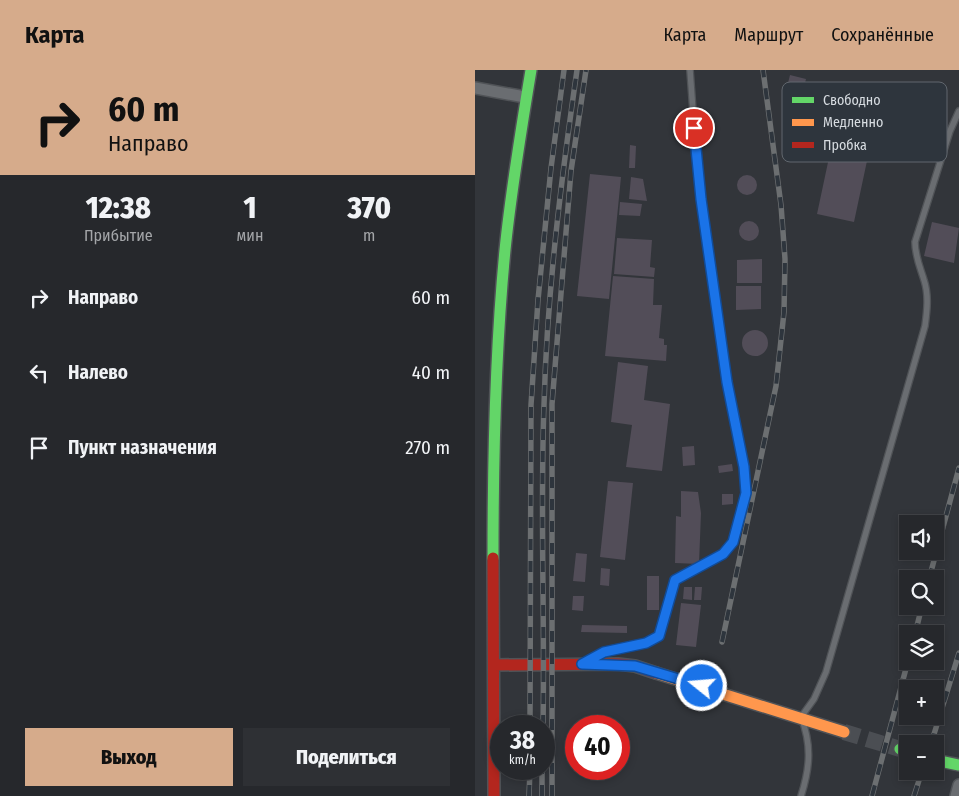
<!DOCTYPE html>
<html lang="ru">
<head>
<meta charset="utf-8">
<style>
	body { margin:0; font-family:"Fira Sans Condensed",sans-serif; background:#2e3034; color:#f1f3f6; height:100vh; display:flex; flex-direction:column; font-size:19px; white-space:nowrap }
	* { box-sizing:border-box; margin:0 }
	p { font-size:16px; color:#a4a6a9 }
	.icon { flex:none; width:28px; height:28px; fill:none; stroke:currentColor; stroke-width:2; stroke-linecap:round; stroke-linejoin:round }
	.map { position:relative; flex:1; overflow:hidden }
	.drawer { display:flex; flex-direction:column; background:#26282c; width:475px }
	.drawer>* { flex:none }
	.banner { background:#d6ab8b; color:#111; overflow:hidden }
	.fabs { position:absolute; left:424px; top:445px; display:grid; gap:10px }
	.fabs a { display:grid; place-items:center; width:45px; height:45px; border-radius:0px; background:#26282c; box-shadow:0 2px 8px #0003,0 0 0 1px #424448; font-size:25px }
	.speed { position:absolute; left:15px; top:645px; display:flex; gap:10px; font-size:25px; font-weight:700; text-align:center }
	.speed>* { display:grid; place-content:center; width:65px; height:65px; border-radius:50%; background:#26282c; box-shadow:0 2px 8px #0003,0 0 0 1px #424448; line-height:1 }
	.speed small { font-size:12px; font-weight:400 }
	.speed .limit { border:8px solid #d22; background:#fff; color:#111 }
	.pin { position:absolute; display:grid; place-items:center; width:42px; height:42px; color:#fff; margin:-21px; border:2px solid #fff; border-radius:50%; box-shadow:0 1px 5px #0007 }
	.me { position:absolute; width:55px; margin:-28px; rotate:287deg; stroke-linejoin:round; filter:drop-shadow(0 0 4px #0008) }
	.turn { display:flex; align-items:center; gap:18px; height:105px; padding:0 25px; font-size:22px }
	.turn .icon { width:65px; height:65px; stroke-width:2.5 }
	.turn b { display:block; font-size:35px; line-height:42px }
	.eta { display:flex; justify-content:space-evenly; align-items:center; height:85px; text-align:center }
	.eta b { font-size:30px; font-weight:800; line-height:35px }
	.action { display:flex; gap:10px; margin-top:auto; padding:10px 25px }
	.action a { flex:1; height:58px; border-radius:0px; background:#d6ab8b; color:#111; font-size:20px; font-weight:800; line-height:58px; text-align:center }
	.action a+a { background:#2e3034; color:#f1f3f6 }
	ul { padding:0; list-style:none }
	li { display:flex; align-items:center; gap:15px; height:75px; padding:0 25px }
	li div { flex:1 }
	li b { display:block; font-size:19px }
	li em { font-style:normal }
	header { display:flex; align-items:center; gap:30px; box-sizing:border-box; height:70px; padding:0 25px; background:#d6ab8b; color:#111 }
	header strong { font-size:24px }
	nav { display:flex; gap:28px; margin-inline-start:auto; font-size:18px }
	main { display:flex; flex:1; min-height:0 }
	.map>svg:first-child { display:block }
</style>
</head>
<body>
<header>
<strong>Карта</strong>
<nav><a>Карта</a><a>Маршрут</a><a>Сохранённые</a></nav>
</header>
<main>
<section class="drawer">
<div class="banner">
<div class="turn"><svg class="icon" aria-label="right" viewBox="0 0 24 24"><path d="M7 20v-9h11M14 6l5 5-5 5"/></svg><div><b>60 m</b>Направо</div></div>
</div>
<div class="eta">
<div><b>12:38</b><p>Прибытие</p></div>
<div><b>1</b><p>мин</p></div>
<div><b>370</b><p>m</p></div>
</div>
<ul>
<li><svg class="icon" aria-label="right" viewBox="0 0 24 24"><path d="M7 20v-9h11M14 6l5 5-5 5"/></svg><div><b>Направо</b></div><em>60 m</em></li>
<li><svg class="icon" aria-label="left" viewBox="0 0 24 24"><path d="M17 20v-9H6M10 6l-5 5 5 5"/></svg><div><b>Налево</b></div><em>40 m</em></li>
<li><svg class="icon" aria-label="arrive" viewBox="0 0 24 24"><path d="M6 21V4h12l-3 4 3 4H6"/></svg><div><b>Пункт назначения</b></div><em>270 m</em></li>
</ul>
<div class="action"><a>Выход</a><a>Поделиться</a></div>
</section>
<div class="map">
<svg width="484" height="726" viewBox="0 0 484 726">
	<rect width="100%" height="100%" fill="#32353a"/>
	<path fill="#524d58" d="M315,5L331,9L326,29L310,25Z
		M362,50L399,58L379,152L342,144Z
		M155,75L161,76L160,98H154Z
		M115,104L146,107L134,229L102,226Z
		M262 115a10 10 0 1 1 20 0a10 10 0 1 1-20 0Z
		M156,107L168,109L172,131L154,129Z
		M145,132L167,134L165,146L144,145Z
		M264 161a10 10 0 1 1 20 0a10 10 0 1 1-20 0Z
		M457,152L484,158L479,193L449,186Z
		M142,168L177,170L175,197L180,198L179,207L139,204Z
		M287,189V213H262V190Z
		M138,206L179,209L178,235H187L184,268L189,269V275H192L191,291L130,286Z
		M261,216H286V239L261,240Z
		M267 273a13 13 0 1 1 26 0a13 13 0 1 1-26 0Z
		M143,292L173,296L169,330L195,334L187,401L151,397L157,355L136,352Z
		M219,376L220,395L208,396L207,377Z
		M257,394L258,401L244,403L243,396Z
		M133,411L158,413L150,490L125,487Z
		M206,421L223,422L226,443L224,494L200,493L201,446L206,447Z
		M247,424H258V434L247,435Z
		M101,483L112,484L110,512L98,511Z
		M126,498L135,499L134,516L125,515Z
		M172,506H184V540H172Z
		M209,517H217V530L208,529Z
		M220,517H227L226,530H219Z
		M98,526H109L108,541L97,540Z
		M206,533L226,535L221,577L201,575Z
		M107,555L152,556V563L106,562Z"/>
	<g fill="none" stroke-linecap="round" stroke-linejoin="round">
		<path stroke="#4b4e53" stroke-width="16" stroke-dasharray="16 8" stroke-linecap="butt" d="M369,662L425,679"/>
		<g stroke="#505357" stroke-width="8">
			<path id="lane" d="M115,589C137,577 162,578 184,566L200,510L247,484L258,472L271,423L269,397L252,312L223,111L215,0
				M326,726C335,698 337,675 326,647L339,629L351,602L450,256C452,241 454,225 449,210C445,197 440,186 440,172L475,61L484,41"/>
		</g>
		<g stroke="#505357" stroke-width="14">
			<path id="street" d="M0,18L50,27
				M481,726L484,715"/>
		</g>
		<g stroke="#505357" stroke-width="14">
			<path id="fast" d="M18,488C18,385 20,283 30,180C36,120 46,60 56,0
				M425,679L432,682
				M460,690L484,695"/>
		</g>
		<g stroke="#505357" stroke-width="14">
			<path id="slow" d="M181,603L369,662"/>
		</g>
		<g stroke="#505357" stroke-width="14">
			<path id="jam" d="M18,488L19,726
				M19,595L143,594L160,596L181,603"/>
		</g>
		<use href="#lane" stroke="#6a6d71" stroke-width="5.5"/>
		<use href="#street" stroke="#6a6d71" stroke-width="11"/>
		<use href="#fast" stroke="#63d668" stroke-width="11"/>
		<use href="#slow" stroke="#ff974d" stroke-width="11"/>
		<use href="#jam" stroke="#b3261e" stroke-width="11"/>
		<g stroke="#6c6f71" stroke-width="5.5">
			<path id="rail" d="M454,509L484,398
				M440,564L447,536
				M247,572L301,316L309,242L310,189L306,135L288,0
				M55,656L56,335L63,230L76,98L89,0
				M68,656C70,549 65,442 69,335C72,222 86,111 102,0
				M456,674L484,583
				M54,726L55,699
				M67,726V699
				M77,726V334L96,101L111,0
				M397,726L433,591
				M439,726L447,701"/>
		</g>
		<use href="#rail" stroke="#2e353d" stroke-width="4" stroke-dasharray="11" stroke-linecap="butt"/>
	</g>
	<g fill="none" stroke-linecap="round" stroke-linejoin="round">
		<g stroke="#114b97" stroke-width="12">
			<path id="route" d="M219,58L226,129L252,312L269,397L271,423L258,472L248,484L200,510L184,566L171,573L129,582L107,594L160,596L227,616"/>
		</g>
		<use href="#route" stroke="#1a73e8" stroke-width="9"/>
	</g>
	<rect x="307" y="12" width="165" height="80" rx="8" fill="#2e353d" stroke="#61676e" stroke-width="1"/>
	<rect x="317" y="27" width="22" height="6" fill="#63d668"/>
	<rect x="317" y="49" width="22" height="7" fill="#ff974d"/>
	<rect x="317" y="72" width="22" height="6" fill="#b3261e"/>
	<g font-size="14" fill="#d7dce1">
		<text x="348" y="35">Свободно</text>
		<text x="348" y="57">Медленно</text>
		<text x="348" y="80">Пробка</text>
	</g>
</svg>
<div class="fabs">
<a><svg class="icon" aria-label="sound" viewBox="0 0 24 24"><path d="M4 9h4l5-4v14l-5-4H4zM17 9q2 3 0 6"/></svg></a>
<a><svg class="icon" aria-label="search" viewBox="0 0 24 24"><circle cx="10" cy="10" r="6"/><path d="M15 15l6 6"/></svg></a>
<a><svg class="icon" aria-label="layers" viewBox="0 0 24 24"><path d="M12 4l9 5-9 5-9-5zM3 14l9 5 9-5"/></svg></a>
<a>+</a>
<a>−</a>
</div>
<div class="speed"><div>38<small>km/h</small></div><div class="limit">40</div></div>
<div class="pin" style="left:219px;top:58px;background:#d93025"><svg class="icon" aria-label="arrive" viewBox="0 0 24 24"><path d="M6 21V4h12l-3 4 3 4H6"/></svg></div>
<svg class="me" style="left:227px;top:616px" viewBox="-20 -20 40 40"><circle r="17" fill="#1a73e8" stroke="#fff" stroke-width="3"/><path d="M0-11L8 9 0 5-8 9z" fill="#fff"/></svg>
</div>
</main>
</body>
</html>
